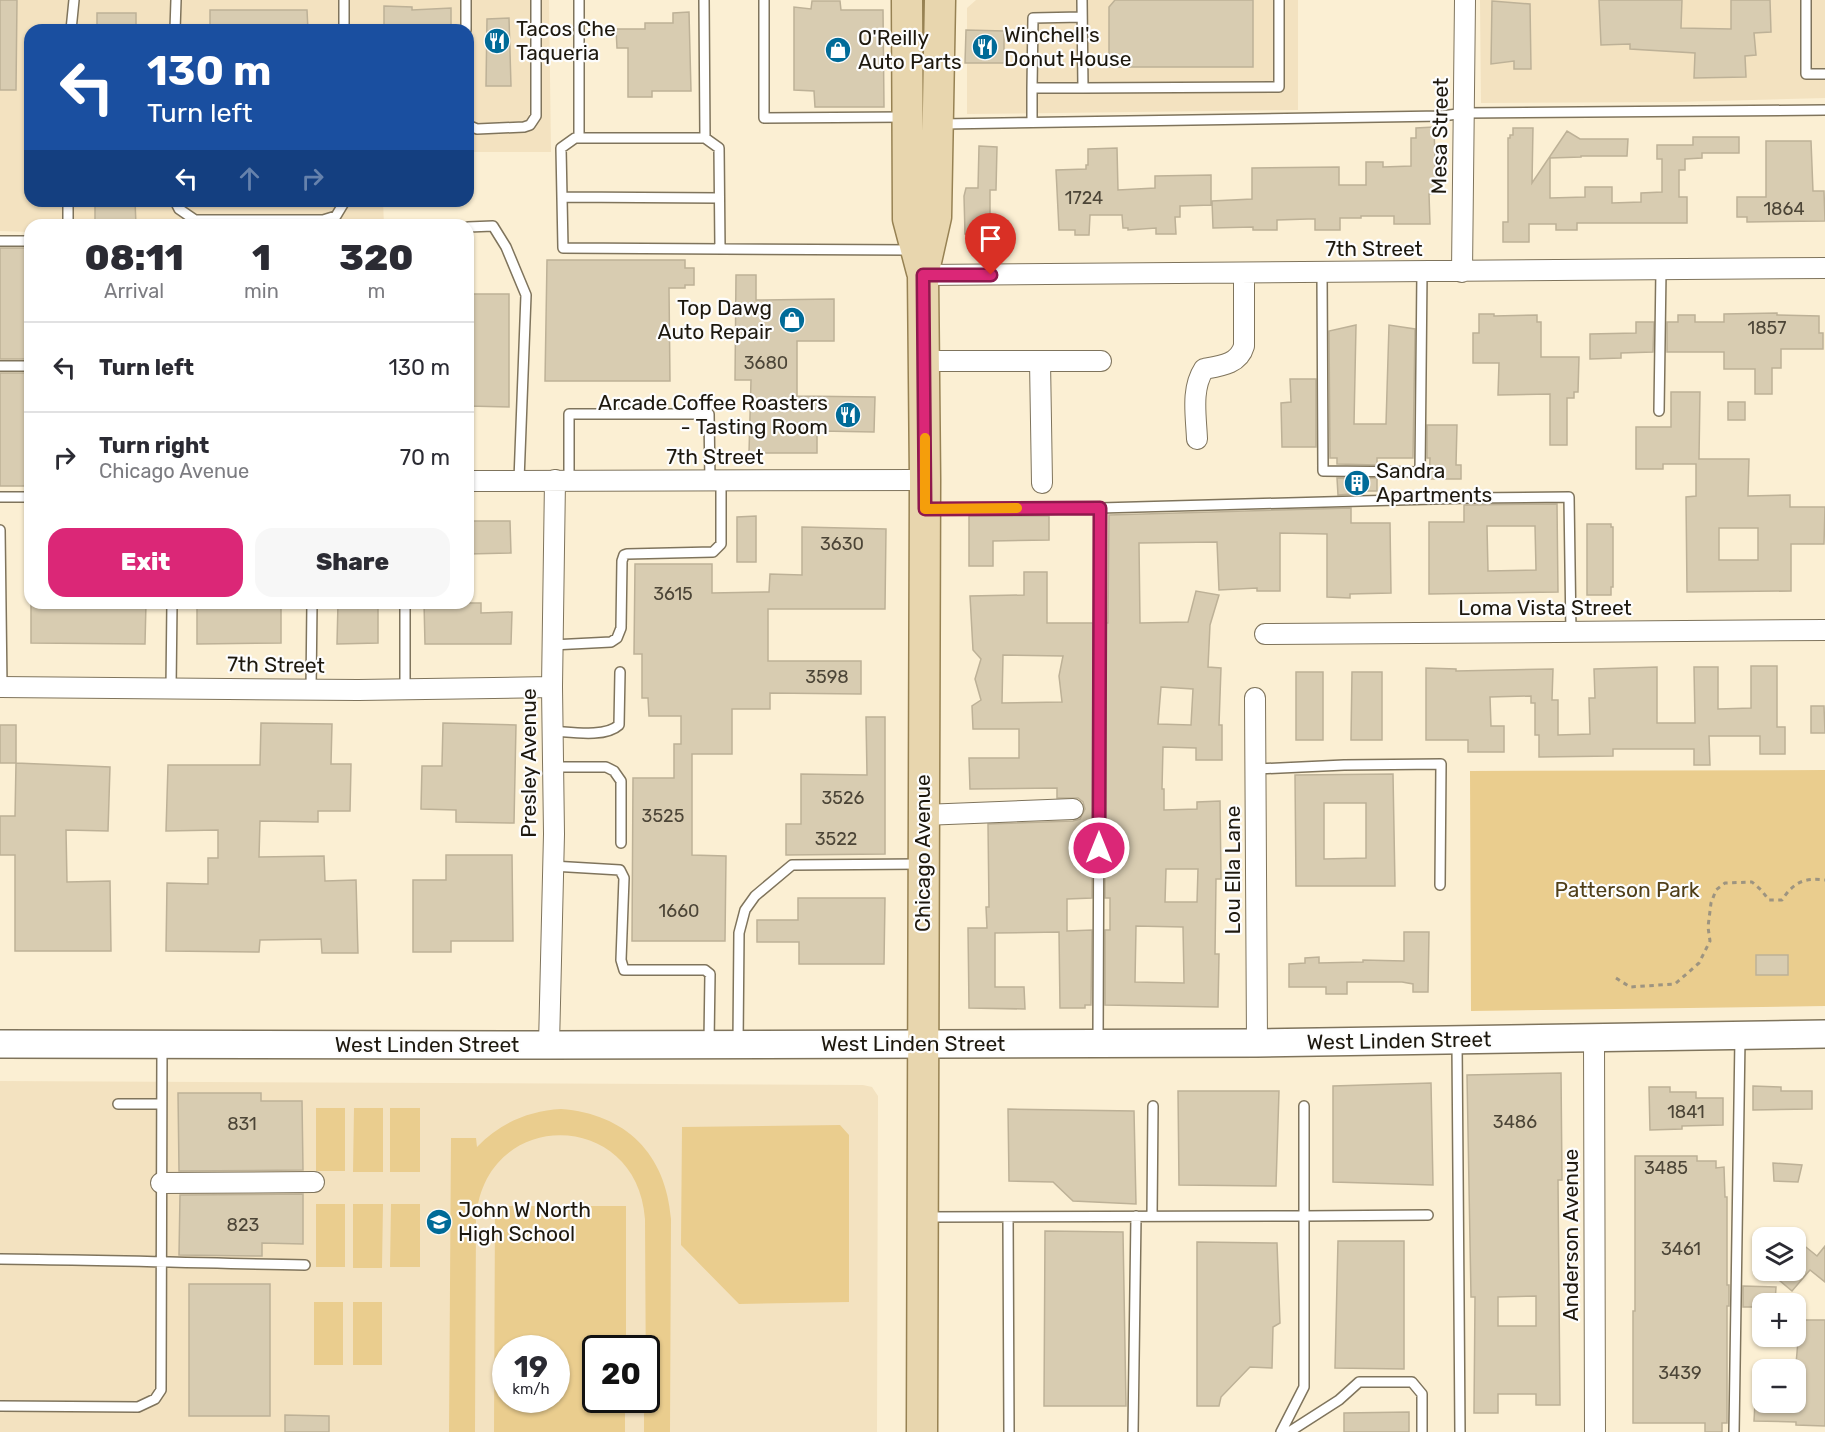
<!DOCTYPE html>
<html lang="en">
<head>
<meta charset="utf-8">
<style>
	body { margin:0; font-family:Rubik,sans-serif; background:#f7f7f7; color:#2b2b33; height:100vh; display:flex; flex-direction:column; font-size:22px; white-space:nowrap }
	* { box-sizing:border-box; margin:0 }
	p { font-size:20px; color:#7c7c81 }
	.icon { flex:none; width:33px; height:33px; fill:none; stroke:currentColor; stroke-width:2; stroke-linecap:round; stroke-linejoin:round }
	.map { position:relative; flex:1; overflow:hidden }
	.panel { position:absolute; left:24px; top:219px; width:450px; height:390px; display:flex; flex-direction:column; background:#fff; border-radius:18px; box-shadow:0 2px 4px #0004 }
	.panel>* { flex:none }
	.hud { position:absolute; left:24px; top:24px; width:450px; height:183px; border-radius:18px; box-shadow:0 2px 4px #0004; background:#1a4fa0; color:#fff; overflow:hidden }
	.fabs { position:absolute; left:1752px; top:1227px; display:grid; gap:12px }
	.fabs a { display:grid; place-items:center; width:54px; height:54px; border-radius:12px; background:#fff; box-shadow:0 2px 4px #0004; font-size:30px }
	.speed { position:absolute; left:492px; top:1335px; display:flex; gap:12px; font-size:30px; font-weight:700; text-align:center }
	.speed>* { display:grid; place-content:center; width:78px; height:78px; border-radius:50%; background:#fff; box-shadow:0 2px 4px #0004; line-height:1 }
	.speed small { font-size:15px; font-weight:400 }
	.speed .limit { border:3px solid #111; border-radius:9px; background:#fff; color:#111 }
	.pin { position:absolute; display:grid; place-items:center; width:51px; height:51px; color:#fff; margin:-62px -26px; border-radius:50% 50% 50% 0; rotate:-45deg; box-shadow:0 0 6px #0007 }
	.pin .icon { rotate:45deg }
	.me { position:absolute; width:66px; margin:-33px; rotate:0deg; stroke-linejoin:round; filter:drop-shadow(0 0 4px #0008) }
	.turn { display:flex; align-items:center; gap:21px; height:126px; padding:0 24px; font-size:27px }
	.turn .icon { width:78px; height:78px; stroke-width:2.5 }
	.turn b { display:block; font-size:42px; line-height:51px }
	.lanes { display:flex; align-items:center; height:57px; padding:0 24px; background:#0003; justify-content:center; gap:30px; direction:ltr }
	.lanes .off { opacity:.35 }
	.eta { display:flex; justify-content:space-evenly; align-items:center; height:102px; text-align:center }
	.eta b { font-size:36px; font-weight:800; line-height:42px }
	.primary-button { display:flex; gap:12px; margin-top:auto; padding:12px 24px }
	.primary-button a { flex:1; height:69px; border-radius:18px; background:#db2777; color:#fff; font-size:24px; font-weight:800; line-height:69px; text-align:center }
	.primary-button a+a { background:#f7f7f7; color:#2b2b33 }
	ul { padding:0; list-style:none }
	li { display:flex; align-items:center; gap:18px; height:90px; padding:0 24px; border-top:2px solid #e1e1e2 }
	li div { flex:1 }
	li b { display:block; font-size:22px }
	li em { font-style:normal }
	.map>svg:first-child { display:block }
</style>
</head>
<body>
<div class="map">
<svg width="1825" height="1432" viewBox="0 0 1825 1432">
	<rect width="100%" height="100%" fill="#fbefd3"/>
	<path fill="#f3e2c0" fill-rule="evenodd" d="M0,0H549L551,152H468V30H30V201H383L384,225H30V232L0,231Z
		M976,0H1298V110L967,114V8Z
		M1480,0H1825V98L1677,102L1481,103Z
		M0,1081L863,1085L872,1087L878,1096L877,1432H0ZM506,1348H556V1400H506ZM596,1348H646V1400H596Z"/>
	<path fill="#eacd8e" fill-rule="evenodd" d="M1825,770V1006L1471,1011L1470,771Z
		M316,1108H345V1171H316Z
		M354,1108H383V1172H353Z
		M390,1108H420V1172H390Z
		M561,1109C626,1114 666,1154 671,1219L670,1432H644V1400H646L645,1219C637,1108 484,1107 476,1219L475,1432H449L451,1138H476L477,1147C500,1123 528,1111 561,1109Z
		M840,1125L849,1135V1302L739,1304L681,1245L682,1127Z
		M316,1204H345V1267H316Z
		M353,1204H383L382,1268H353Z
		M391,1204H420V1267H390Z
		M495,1206H626V1348H596V1400H625V1432H494ZM506,1348H556V1400H506Z
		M314,1302H343V1365H314Z
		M353,1302H382V1365H353Z"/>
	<path fill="#d8ccb1" stroke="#bdb197" stroke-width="1.5" fill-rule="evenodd" d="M0,0H17L16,90H0Z
		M1115,0H1253V67H1109V7Z
		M1599,0H1682L1681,28L1731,29V0H1770L1771,32L1754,33L1756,55L1745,56L1746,77L1694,78L1695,53L1630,49V44L1601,45Z
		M812,1H840L841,10H883L884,107H815L814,91L794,90V7L811,9Z
		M1492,1L1530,4L1531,69H1514V61L1491,64Z
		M384,6L412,7V10L451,8V30H384Z
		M210,10H307L308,30H210Z
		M689,12L691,91H652V97H628V48H617L616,29H645V23H673V13Z
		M97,13H136V30H97Z
		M509,18L511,86H486L487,19Z
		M966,30L1004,31V63H965Z
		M1434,127L1436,194H1429L1430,224H1394V216H1361V218H1340V230H1315V219H1308L1277,220V230H1253V227L1213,228L1212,201L1252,199V168L1339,167V185H1366V162H1383V167L1411,166V138H1416V128Z
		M1513,128H1533L1532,183L1567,131L1580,139H1628L1627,156H1581V157L1550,158V198L1585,197V187H1612V203L1641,202V193L1662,192V159H1657V145H1693V137H1739V153H1702V158L1685,159V170H1679V197H1687V223H1577V230H1556V224H1529V242H1503V222H1508V138H1510V135H1513Z
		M1766,141H1811L1813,191H1824L1825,221L1747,222V217H1737V197H1766Z
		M979,146L997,147L996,190H990V234H965L964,196L966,188H978Z
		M1117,148L1118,190L1155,188V176L1211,175V205L1180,206V217H1175L1176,234H1156V228L1128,230V228H1123L1122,215H1090L1089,235H1075V230H1059L1056,170L1086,169V165H1088V149Z
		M95,201H135L136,225H95Z
		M0,248H30V359H0Z
		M547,260H685V268H694V285H685V288H669L670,381H545Z
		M736,275H756V300L834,299V341H797V396L875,397L874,432L820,431V435H817V453H749L751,380H735Z
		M468,294H509V407L468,406Z
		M1777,313V315L1819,316V333H1823V349H1781V368H1772V394H1755V369H1724V352H1667V322H1678V315H1695V322H1724V314Z
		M1479,314H1494V316L1537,315V322H1541V357H1579L1578,392H1574V398H1567V445H1550V394L1498,395L1499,363H1473V333H1479Z
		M1636,322H1654L1653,352L1621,353V358L1590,359V334L1636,333Z
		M1356,325L1354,424H1386L1389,325L1415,329L1413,458H1377V465L1337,464V458H1330L1329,331Z
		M0,373H30V486H0Z
		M1290,379H1316V447H1282L1281,403L1291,402Z
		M1671,392H1700L1699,459H1749L1748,496L1790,495V507H1825L1824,544H1791V591L1687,592L1686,497L1696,496V464H1663V469H1636V427H1671ZM1719,528H1758V560H1719Z
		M1728,402H1745V420H1728Z
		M1427,425H1457L1456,465H1461V479H1429L1430,458H1427Z
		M1337,478H1377V491H1351V494L1338,495Z
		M1557,504L1558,592L1429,594V522H1464V505ZM1487,526H1535L1536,570L1488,571Z
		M1351,508V523H1390L1391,593L1350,594V598L1327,597V534L1280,533V591H1257V588L1219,590L1217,542L1139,543L1140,623L1188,622L1196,591L1219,595L1210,625L1208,667L1221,668L1219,725H1222V760H1196V748L1163,747L1162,789H1164V810L1197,809V802L1220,801L1221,879H1216L1215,954H1219L1218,1007L1105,1005V930H1110V898H1105L1106,623H1108L1109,515ZM1161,687L1193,689L1191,725L1158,724ZM1166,869H1198L1197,902H1165ZM1136,926L1183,927L1184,983L1135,982Z
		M756,516V562H737V517Z
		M969,516H1049V540L993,541V566H969Z
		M468,521H510L511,553L468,554Z
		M1587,524H1611V527H1613V587H1611V595H1587Z
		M802,527L886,529L885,609H768V661H861V694L770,693V709H732V754H692V855L726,856L725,941H632L633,778H674V744H681V716H649L648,698H642V654H634L635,564H712V593L769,592L770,574L802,575Z
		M1024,572H1047V623H1093L1092,898L1067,899V931L1092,930L1091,1005H1085V1008H1060L1059,932L995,933V987H1024L1025,1009L969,1008L968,928H987L986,907H989L988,824L1073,821L1080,819L1085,809L1083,802L1078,798H1057V788L970,789L969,758H1019V729H973L972,706L981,700L975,679L981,659L973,650L970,596L1024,595ZM1003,655L1063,656L1059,676L1062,702L1002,703Z
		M31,603H146L145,644L31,643Z
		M197,603H281V643L197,644Z
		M338,603H378V643L337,644Z
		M424,603H481V613L512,612L511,644H425Z
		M1751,666H1777V727H1785V754H1760V736H1709L1710,765H1694V749H1613V756L1539,757V735H1535V703H1531V696L1490,697L1491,726H1504V752H1468V740H1426V668L1456,669V671L1553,669L1552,700H1558V735L1590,734L1589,698H1595L1594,669L1657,667V723H1695L1694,667H1718V709L1751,708Z
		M1296,672H1323V740H1296Z
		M1352,672H1382V740H1351Z
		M1811,706H1824L1825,733H1811Z
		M866,717H885V854L786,855V824H801V774L867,775Z
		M261,723L332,724L331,764H351L350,811H318V822L260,821L259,857L324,856L325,881L356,880L358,953H322L321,939L260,940L259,952L166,951L167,883L208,884V858H218V830L166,831L168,765H260Z
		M443,723L516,725L514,823L456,822V810L421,809L422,766H442Z
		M0,725H16V763H0Z
		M16,763L110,767L108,831L66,830L67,882L110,881L111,951H15V855H0V816H15Z
		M1393,774L1395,886H1296L1295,775ZM1324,803H1366V858L1324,859Z
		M446,855H512L513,941H451V952H413V880H446Z
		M798,898H885L884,964H799V942H757V920H798Z
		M1404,932H1429L1428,992H1413V984L1402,982H1347V994H1326V987H1289V964L1305,963V958L1319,957V963L1363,962V960L1404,961Z
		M1756,955H1788V975H1756Z
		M1561,1073L1562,1180H1558L1560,1405H1536V1394H1498V1413H1474L1475,1297H1471L1467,1075ZM1536,1296V1326H1498V1297Z
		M1431,1083L1433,1185L1333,1182V1086Z
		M1753,1086L1781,1087V1091H1812V1109L1753,1110Z
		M1649,1087H1670V1092H1696V1098H1723V1125L1682,1126V1129L1650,1130Z
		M1178,1091H1279L1276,1186L1179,1185Z
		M178,1093H261V1101H302L303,1170L179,1171Z
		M1008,1109L1134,1111L1136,1204L1073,1201L1053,1182L1009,1181Z
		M1635,1156H1697V1161H1716V1168L1724,1167L1725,1197H1727V1285H1729V1306H1727V1423H1722V1432H1705V1423H1633V1311H1635Z
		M1773,1163L1802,1165L1798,1182L1774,1181Z
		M303,1194V1244L262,1243V1256L179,1255L180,1195Z
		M1045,1231L1123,1232L1126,1406H1044Z
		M1796,1239L1817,1256L1825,1246V1282L1810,1270L1792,1291L1767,1270H1796Z
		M1338,1241H1404V1369L1335,1368Z
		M1197,1242L1277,1243L1280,1323L1273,1327L1272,1368L1250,1367L1221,1397L1219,1406H1197Z
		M189,1284H270V1416H189Z
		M1743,1286L1776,1287L1775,1304H1762V1307H1743Z
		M1803,1320H1825V1426L1796,1425V1422L1754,1421L1755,1403L1796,1402V1364L1798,1341H1802Z
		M1409,1412V1432H1344V1413Z
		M285,1415L329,1416V1432H285Z"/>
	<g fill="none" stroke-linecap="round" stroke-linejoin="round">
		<g stroke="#7f745c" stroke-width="12">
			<path id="lane" d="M344,0V30
				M579,0V138
				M704,0L705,138
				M764,0V118L905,117
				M1082,0L1083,88L1279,87V0
				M1806,0V74H1825
				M71,30L74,0
				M175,30L176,0
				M466,30V0
				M1032,88L1033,18L1082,17
				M1032,122V88H1083
				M943,124L1442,116L1465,113L1825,110
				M468,125L477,129L524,127L530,125L536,116V0
				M562,197L719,198
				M175,201L179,209L195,220H323L336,216L345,201
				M68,224V201
				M468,227L493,226L506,247L526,295L519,480
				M0,241H30
				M720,249L719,148L705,138H575L561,148L563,248L912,250
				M1322,273L1323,471L1420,472L1422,272
				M0,366H30
				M1659,411L1661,270
				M569,480V414H709L710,481
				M0,497H30
				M927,509L1100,508L1470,498L1569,497L1571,632
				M0,530L2,687
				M405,603V689
				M552,645L611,642L617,638L621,628L622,561L624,555L627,554L713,552L721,544V481
				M171,688L172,603
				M311,689L312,603
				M552,731C571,732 605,738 619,725L620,672
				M553,767H606L614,771L621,781V843
				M1257,769L1344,765L1441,764L1440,885
				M552,866L620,870L624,878L621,960L624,970H705L710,974L709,1042
				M1098,1040L1100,508
				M738,1043L739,933L745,910L755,896L792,865L921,864
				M1457,1043L1460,1432
				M118,1104H161
				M1304,1106V1216L1428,1215
				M1152,1216L1153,1106
				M928,1217L1304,1216V1387L1281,1432
				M1008,1217L1009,1432
				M0,1259C102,1260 203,1263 305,1265
				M0,1406L138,1407L155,1399L161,1390L162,1047
				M1133,1432L1136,1216
				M1289,1432L1339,1400L1359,1382H1412L1422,1394V1432
				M1734,1432L1740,1038"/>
		</g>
		<g stroke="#7f745c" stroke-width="22">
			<path id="street" d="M1462,272L1465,0
				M923,275L1825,268
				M924,361H1101
				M1040,361L1042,483
				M1197,439C1196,415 1191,389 1204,369C1221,366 1239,364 1244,346V273
				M468,481L925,480
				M1265,634L1825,630
				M0,687L358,690L552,687
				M1255,698L1257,1043
				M923,815L1073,809
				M1594,1038L1595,1432
				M549,1045L554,834L552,687L555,480
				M161,1183L314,1182"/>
		</g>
		<g stroke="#7f745c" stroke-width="30">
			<path id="secondary" d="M0,1044L549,1045L1257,1043L1825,1034"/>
		</g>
		<g stroke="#978253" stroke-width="33">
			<path id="primary" d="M907,0L908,219L922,272
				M922,1432L925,480L923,275L936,217L940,0"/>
		</g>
		<path stroke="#9d9480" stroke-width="3" stroke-dasharray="4.5 4.5" stroke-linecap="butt" d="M1616,978L1630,987L1675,984L1699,963L1710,941L1708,927L1711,903L1716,890L1725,883L1752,882L1761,890L1769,900H1782C1793,883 1804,877 1825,880"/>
		<use href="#lane" stroke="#fff" stroke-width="9"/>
		<use href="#street" stroke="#fff" stroke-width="20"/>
		<use href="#secondary" stroke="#fff" stroke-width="27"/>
		<use href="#primary" stroke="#e8d6ae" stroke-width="30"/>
	</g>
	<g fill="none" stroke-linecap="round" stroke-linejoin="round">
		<g stroke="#8e194d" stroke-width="15">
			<path id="route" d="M991,275H923L925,509L1100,508L1099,848"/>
		</g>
		<use href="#route" stroke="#db2777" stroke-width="10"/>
		<path stroke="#f59e0b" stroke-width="10" d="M925,438V509L1017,508"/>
	</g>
	<defs>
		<g id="restaurant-disc" transform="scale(1.35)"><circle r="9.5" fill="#006b98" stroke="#fdfdfd"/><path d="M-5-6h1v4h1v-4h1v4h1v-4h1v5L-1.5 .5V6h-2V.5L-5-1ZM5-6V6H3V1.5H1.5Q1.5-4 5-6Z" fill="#fff"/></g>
		<g id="shop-disc" transform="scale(1.35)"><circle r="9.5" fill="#006b98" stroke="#fdfdfd"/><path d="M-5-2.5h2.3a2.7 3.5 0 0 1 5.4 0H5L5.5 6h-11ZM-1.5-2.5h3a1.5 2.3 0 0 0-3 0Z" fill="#fff"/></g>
		<g id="building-disc" transform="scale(1.35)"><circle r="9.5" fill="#006b98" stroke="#fdfdfd"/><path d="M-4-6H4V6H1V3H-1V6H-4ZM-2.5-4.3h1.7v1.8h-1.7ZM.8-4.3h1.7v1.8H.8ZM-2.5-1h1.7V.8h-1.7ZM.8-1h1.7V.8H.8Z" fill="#fff"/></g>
		<g id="school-disc" transform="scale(1.35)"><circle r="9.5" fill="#006b98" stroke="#fdfdfd"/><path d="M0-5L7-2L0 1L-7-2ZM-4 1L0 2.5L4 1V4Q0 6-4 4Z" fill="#fff"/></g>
	</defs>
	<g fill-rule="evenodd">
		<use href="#restaurant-disc" x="497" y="41"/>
		<use href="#restaurant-disc" x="985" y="47"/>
		<use href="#shop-disc" x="838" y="50"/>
		<use href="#shop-disc" x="792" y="320"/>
		<use href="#restaurant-disc" x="848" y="415"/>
		<use href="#building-disc" x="1357" y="483"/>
		<use href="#school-disc" x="439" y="1222"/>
	</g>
	<g text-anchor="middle" stroke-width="4.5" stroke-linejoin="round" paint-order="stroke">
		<g font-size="18" fill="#4c4537">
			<text x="1084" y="204">1724</text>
			<text x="1784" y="215">1864</text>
			<text x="1767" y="334">1857</text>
			<text x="766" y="369">3680</text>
			<text x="842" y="550">3630</text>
			<text x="673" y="600">3615</text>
			<text x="827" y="683">3598</text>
			<text x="843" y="804">3526</text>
			<text x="663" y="822">3525</text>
			<text x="836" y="845">3522</text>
			<text x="679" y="917">1660</text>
			<text x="1686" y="1118">1841</text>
			<text x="1515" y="1128">3486</text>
			<text x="242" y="1130">831</text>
			<text x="1666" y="1174">3485</text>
			<text x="243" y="1231">823</text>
			<text x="1681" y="1255">3461</text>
			<text x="1680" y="1379">3439</text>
		</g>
		<g font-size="21" fill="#1d180e" stroke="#fdfdfd" text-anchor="start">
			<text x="516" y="36">Tacos Che<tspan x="516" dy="24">Taqueria</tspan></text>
			<text x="1004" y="42">Winchell's<tspan x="1004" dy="24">Donut House</tspan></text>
			<text x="858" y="45">O'Reilly<tspan x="858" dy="24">Auto Parts</tspan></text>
			<text x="772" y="315" text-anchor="end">Top Dawg<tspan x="772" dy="24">Auto Repair</tspan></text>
			<text x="828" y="410" text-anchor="end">Arcade Coffee Roasters<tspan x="828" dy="24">- Tasting Room</tspan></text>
			<text x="1376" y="478">Sandra<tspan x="1376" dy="24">Apartments</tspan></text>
			<text x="458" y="1217">John W North<tspan x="458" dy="24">High School</tspan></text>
		</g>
		<g font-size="21" fill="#1d180e" stroke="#fdfdfd">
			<text transform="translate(1440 136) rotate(-89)" y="7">Mesa Street</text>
			<text x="1374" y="256">7th Street</text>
			<text x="715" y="464">7th Street</text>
			<text x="1545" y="615">Loma Vista Street</text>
			<text transform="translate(276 665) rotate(1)" y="7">7th Street</text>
			<text transform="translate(529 763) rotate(-90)" y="7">Presley Avenue</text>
			<text transform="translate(923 853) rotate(-90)" y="7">Chicago Avenue</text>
			<text transform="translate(1233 870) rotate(-90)" y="7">Lou Ella Lane</text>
			<text transform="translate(1399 1041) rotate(-1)" y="7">West Linden Street</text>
			<text x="913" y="1051">West Linden Street</text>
			<text x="427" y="1052">West Linden Street</text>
			<text transform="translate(1571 1235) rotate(-90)" y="7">Anderson Avenue</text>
		</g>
		<g font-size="21" fill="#4f3e18" stroke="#fdfdfd">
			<text x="1627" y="897">Patterson Park</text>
		</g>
	</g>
</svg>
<div class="fabs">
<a><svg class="icon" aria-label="layers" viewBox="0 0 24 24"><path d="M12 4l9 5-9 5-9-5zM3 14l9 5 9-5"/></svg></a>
<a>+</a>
<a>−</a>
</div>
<div class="speed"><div>19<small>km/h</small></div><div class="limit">20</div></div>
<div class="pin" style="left:991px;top:275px;background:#d93025"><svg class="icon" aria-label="arrive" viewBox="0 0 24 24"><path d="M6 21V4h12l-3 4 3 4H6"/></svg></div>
<svg class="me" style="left:1099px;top:848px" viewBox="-20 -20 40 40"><circle r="17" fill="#db2777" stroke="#fff" stroke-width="3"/><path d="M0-11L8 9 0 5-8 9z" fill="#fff"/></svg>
<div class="hud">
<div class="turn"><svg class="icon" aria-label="left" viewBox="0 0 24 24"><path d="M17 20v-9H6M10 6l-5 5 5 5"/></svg><div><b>130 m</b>Turn left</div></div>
<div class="lanes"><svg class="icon" aria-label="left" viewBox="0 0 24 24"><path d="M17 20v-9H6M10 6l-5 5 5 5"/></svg><svg class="icon off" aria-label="ahead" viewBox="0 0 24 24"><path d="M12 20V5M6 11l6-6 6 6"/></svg><svg class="icon off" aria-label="right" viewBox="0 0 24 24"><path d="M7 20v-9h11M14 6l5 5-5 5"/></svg></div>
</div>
<section class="panel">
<div class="eta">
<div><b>08:11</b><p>Arrival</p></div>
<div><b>1</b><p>min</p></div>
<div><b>320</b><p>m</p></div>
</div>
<ul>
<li><svg class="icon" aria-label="left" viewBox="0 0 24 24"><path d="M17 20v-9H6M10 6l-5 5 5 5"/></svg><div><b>Turn left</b></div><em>130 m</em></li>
<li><svg class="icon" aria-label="right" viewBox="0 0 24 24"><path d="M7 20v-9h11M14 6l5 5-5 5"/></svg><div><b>Turn right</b><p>Chicago Avenue</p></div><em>70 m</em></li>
</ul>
<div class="primary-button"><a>Exit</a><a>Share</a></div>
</section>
</div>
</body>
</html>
